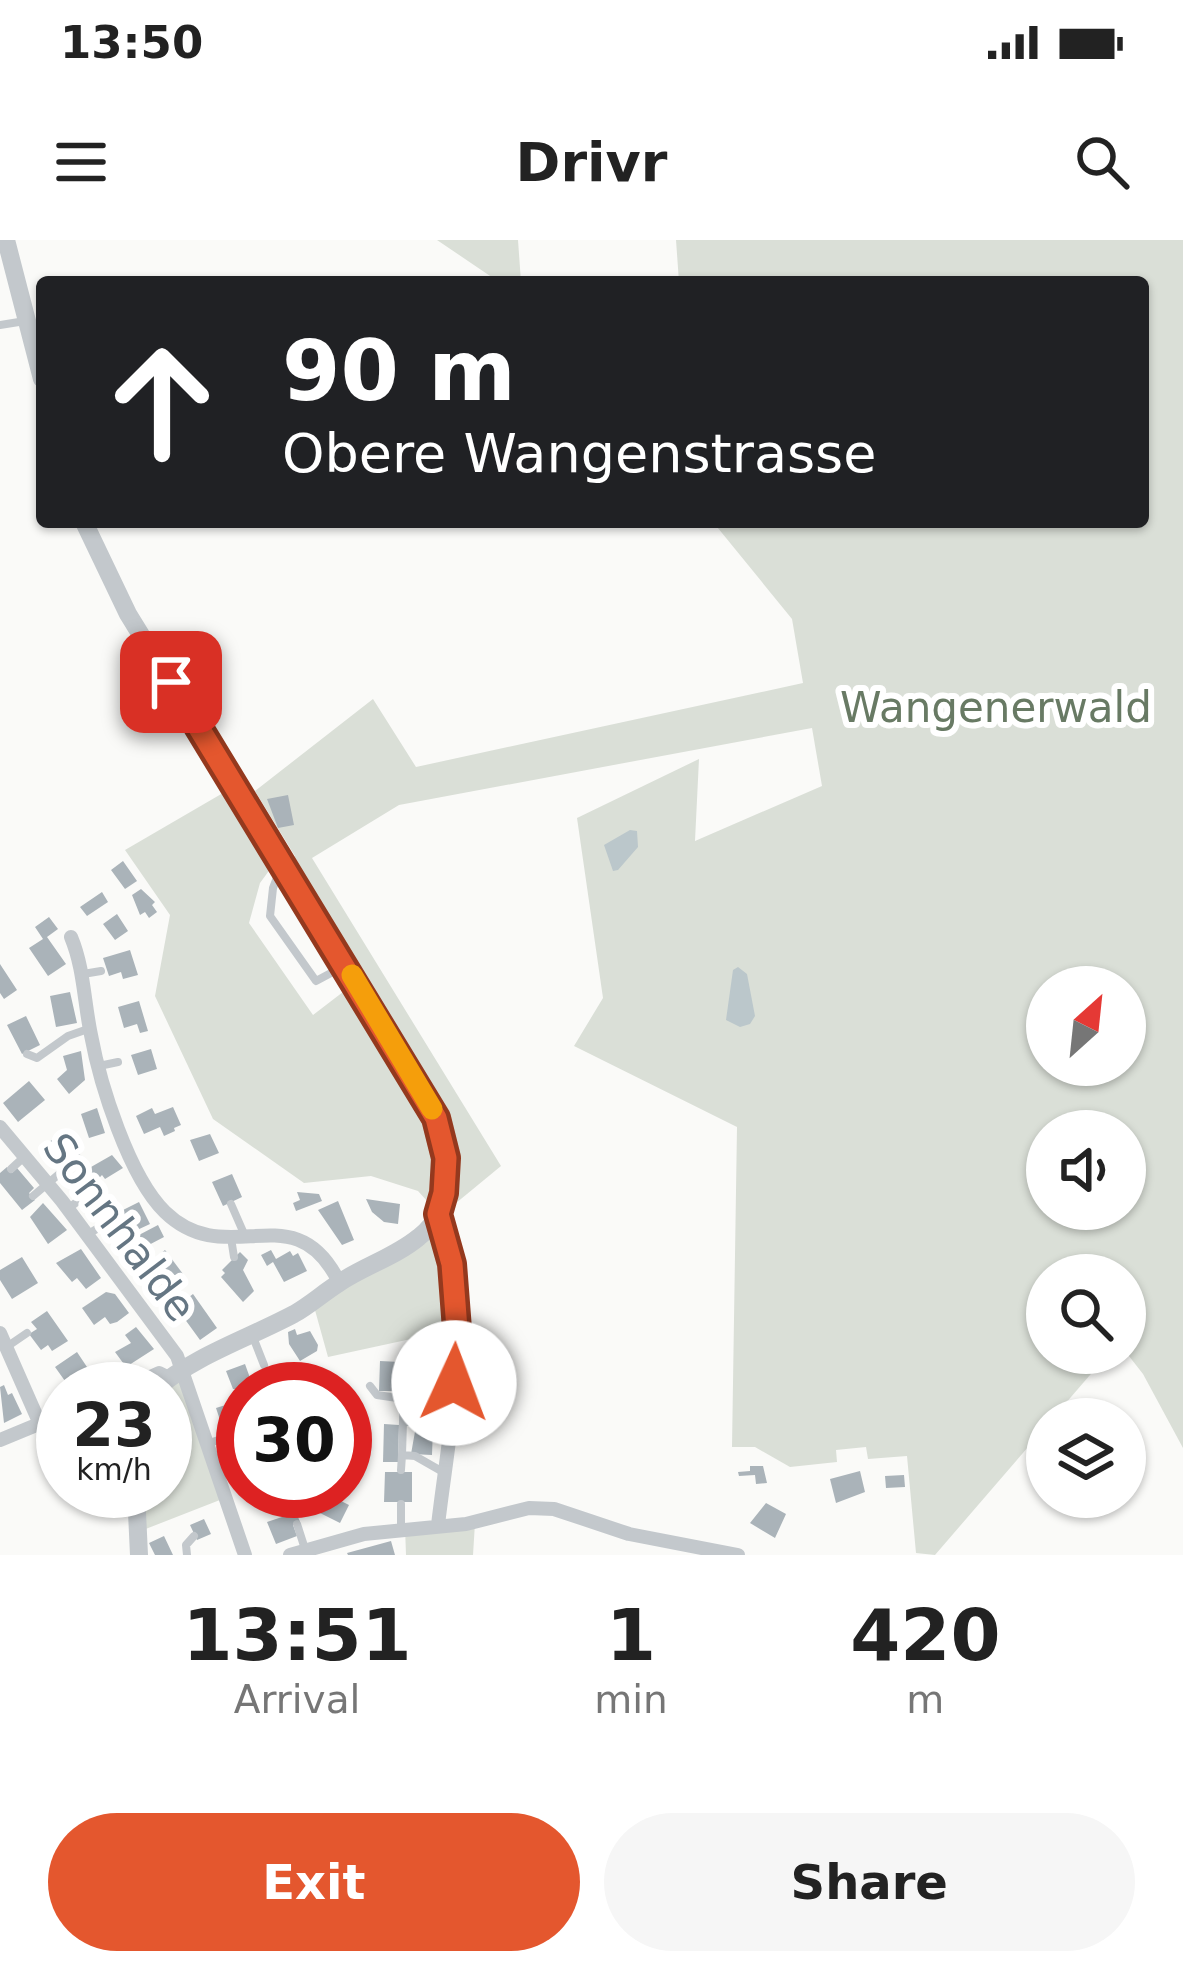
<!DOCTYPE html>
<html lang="en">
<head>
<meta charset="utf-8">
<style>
	body { margin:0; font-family:"DejaVu Sans",sans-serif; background:#f6f6f6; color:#222; height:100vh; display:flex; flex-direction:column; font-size:45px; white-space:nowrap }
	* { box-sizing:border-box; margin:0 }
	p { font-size:39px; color:#767676 }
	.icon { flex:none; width:66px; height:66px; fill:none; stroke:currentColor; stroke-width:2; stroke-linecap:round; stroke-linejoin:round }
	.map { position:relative; height:1315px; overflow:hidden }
	.panel { display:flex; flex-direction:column; background:#fff; flex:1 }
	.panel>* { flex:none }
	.guide { position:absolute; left:36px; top:36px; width:1113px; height:252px; border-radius:12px; box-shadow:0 3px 9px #0004; background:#202124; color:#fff; overflow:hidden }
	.needle { width:78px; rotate:27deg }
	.tools { position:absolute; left:1026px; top:726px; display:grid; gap:24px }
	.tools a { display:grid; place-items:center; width:120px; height:120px; border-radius:50%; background:#fff; box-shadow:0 3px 9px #0004; font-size:60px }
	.speed { position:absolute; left:36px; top:1122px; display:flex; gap:24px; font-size:60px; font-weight:700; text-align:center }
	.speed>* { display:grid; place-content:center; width:156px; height:156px; border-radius:50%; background:#fff; box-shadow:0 3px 9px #0004; line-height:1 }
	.speed small { font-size:30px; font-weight:400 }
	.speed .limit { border:18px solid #d22; background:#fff; color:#111 }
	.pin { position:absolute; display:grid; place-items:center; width:102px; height:102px; color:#fff; margin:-51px; border-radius:24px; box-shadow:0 6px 18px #0006 }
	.me { position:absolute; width:132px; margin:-66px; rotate:2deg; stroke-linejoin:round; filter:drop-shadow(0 0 9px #0008) }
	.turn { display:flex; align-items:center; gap:42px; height:252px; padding:0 48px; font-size:54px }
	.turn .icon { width:156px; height:156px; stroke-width:2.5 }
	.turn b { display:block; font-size:84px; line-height:102px }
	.eta { display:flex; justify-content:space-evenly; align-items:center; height:204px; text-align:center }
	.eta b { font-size:72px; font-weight:700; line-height:84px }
	.primary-button { display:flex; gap:24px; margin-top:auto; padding:24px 48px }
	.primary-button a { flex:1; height:138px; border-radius:72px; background:#e4572e; color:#fff; font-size:48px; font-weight:700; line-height:138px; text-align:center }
	.primary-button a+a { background:#f6f6f6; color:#222 }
	.status { display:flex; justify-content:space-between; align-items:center; height:84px; padding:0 60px; background:#fff; direction:ltr }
	.status svg { height:33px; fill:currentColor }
	header { display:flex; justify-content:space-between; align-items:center; height:156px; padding:0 48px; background:#fff; font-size:54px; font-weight:700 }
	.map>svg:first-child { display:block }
</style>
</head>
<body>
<div class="status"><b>13:50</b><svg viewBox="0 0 49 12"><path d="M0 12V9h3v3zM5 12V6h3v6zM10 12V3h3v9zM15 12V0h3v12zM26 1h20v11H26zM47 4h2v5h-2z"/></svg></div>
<header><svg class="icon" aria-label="menu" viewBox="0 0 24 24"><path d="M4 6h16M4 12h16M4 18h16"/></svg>Drivr<svg class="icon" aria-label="search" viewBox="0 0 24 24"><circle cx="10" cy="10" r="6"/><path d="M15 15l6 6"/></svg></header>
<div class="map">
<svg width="1183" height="1315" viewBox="0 0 1183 1315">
	<rect width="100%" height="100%" fill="#fafaf8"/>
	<path fill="#dadfd7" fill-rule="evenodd" d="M437,0H518L521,42H499Z
		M676,0H1183V1208L1143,1134L1125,1111V1035H1047V1113H1109L1052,1179H1047V1185L935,1315L916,1313L907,1216L868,1219L866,1207L836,1210L837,1222L790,1227L755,1207H732L737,887L574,806L603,758L577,578L699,519L695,601L822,546L812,488L399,565L312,618L501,926L450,968V901L287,622L295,616L255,551L373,459L416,527L803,443L792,379L713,282H1143V42H679ZM1047,747H1125V825H1047ZM1047,891H1125V969H1047Z
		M235,546L279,617L260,643L249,683L313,775L356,742L437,878L457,1089L328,1117L313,1063L438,973L418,951L371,936L304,943L213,879L155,756L170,675L125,610Z
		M184,1129L225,1258L138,1292L136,1251H165V1149Z
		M475,1283L473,1315H406L405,1287Z"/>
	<path fill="#bbc7cb" d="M630,590L637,591L638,607L618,630L613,631L604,605Z
		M738,727L747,734L755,776L750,784L740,787L726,780L733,730Z"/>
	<path fill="#aab3b9" d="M288,555L294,585L278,588L267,559Z
		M123,621L137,641L125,649L111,630Z
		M141,649L155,662L152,665L157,672L149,678L145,672L140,675L132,655Z
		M102,652L108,662L87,676L80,667Z
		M117,674L128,691L115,700L103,684Z
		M49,677L58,689L47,697L66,724L48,736L29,708L43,699L35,687Z
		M130,710L138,735L123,739L121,732L109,736L103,718Z
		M0,724L17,750L4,759L0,753Z
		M70,752L77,783L56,787L50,756Z
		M139,761L148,791L140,793L137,784L124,788L118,767Z
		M26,776L40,805L22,814L7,785Z
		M151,809L157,829L138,835L131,815Z
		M81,811L85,840L69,854L57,839L67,830L63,816Z
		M29,841L45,860L18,882L3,863Z
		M173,867L181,885L174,888L175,891L164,896L160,887L144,894L136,876L152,868L155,874Z
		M97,868L105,893L89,898L81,874Z
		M210,894L219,913L199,921L190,900Z
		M58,895L75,915L60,927L43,907Z
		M112,915L123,928L105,939L102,935L87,951L77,935Z
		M7,927L12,933L17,928L34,948L29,953L35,960L22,970L0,943V933Z
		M232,934L242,957L223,966L212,942Z
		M297,952L319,954L322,961L296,971L293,963L300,960Z
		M366,959L400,964L398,984L384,982L372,972Z
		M338,961L354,1000L342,1005L318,970Z
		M139,962L150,984L135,991L121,971Z
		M43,963L67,990L48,1004L30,977Z
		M158,985L164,997L143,1008L137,996Z
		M81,1009L101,1038L86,1049L77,1038L72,1042L56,1023Z
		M165,1010L186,1038L167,1052L147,1024Z
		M271,1010L276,1019L290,1011L293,1016L298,1013L307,1031L284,1042L273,1022L267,1026L261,1015Z
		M240,1012L248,1020L243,1030L254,1051L243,1062L221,1037L225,1033L222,1030Z
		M22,1017L38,1043L12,1059L0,1040V1030Z
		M106,1052L115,1054L129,1073L117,1082L110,1084L105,1077L94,1085L82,1068Z
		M193,1054L217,1088L200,1100L176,1067Z
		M47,1071L68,1101L52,1111L48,1105L41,1110L29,1094L37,1089L31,1082Z
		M136,1087L154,1109L126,1127L115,1112L131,1103L125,1095Z
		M295,1089L297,1095L310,1091L318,1105L317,1111L300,1121L289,1104L288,1092Z
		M77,1112L93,1136L80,1145L73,1135L65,1141L55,1127Z
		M380,1121L400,1122L399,1151H379Z
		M245,1124L254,1149H233L226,1131Z
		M297,1137L301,1149H282L280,1142Z
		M4,1145L8,1155L12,1153L22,1174L4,1183L0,1147Z
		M405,1160L445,1162L444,1188L433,1187L432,1215L411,1214L416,1186H404Z
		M235,1162L242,1180L227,1186L225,1181L221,1183L216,1168Z
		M384,1184L399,1185L398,1222H383Z
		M63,1202V1239L46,1212Z
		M750,1226H763L767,1243L756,1244L755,1235L739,1236L738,1232L750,1231Z
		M860,1231L865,1252L836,1263L830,1239Z
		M385,1232H412V1262H384Z
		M904,1235L905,1247L886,1248L885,1236Z
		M246,1251H264L266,1257L250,1262Z
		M321,1251L349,1265L340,1283L312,1269Z
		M766,1263L786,1274L775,1298L750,1283Z
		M293,1264L300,1282L293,1285L297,1296L276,1304L267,1282L282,1277L279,1270Z
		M204,1279L211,1294L197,1300L190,1285Z
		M164,1296L173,1315H155L149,1303Z
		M391,1301L395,1315H348L347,1313Z"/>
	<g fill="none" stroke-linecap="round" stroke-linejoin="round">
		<path stroke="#c3c8cc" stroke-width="8" d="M0,85L25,81
			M280,630L273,648L270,676L316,741L344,726
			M83,734L101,731
			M27,814L37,818L68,796L88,789
			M99,826L118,822
			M11,929L24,917
			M33,956L78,918
			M231,964L245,996
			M69,968L82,958
			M88,994L121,975
			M231,998L234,1017
			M253,1097L264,1125
			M8,1106L27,1093
			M405,1114L402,1215L415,1216L443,1232
			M87,1141L93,1149
			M370,1146L377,1155L404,1159
			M44,1184L53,1204
			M209,1203L225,1198
			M401,1230L402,1215
			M401,1264V1288
			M297,1284L305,1309
			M187,1315L186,1305L194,1296"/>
		<path stroke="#c3c8cc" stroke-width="14" d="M71,697C84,728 84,762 91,795C100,844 129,937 165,972C228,1033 294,951 339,1042
			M0,887L62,961L177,1116L245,1315
			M0,1093L40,1184
			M124,1149L159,1133L169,1138
			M0,1200L63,1174
			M438,1285C449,1190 476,1065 438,974
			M290,1315L364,1294L466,1284L529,1268L554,1269L629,1294L738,1315"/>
		<path stroke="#c3c8cc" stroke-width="18" d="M6,0L42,139
			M84,282L128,374L423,853C445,895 464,962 419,997C395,1017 364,1026 339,1043C323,1053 310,1065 294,1074C249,1098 194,1116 156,1149
			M136,1251L139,1315"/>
	</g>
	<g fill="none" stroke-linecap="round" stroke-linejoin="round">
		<g stroke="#94391e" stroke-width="30">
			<path id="route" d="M171,442L436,878L446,918L444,953L438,974L452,1024L457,1089L454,1143"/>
		</g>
		<use href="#route" stroke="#e4572e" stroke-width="21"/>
		<path stroke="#f59e0b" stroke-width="21" d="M352,735L432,869"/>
	</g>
	<g text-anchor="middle" stroke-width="12" stroke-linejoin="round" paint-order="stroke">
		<g font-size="42" fill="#687a64" stroke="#fff">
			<text x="996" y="482">Wangenerwald</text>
		</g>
		<g font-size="42" fill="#657683" stroke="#fff">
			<text transform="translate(120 987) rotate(53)" y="15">Sonnhalde</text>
		</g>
	</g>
</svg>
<div class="tools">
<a><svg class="needle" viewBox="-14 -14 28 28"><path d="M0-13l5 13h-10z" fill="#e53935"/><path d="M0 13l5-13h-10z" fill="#767676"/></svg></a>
<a><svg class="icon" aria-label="sound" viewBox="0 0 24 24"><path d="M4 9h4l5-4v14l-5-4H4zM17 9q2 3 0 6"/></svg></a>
<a><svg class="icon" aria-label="search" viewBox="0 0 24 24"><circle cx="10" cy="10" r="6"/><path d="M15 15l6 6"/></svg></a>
<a><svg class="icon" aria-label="layers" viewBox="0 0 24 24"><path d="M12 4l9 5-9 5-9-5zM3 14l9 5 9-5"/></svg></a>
</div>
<div class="speed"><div>23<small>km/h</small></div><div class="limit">30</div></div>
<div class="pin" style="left:171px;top:442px;background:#d93025"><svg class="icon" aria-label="arrive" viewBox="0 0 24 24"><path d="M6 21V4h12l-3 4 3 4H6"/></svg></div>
<svg class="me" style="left:454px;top:1143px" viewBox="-20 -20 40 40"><circle r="19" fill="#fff"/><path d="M0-13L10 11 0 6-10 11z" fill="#e4572e"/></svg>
<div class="guide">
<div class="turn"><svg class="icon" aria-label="ahead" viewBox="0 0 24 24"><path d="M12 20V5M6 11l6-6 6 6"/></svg><div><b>90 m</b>Obere Wangenstrasse</div></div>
</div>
</div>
<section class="panel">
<div class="eta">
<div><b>13:51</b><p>Arrival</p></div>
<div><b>1</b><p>min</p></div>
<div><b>420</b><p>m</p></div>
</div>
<div class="primary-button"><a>Exit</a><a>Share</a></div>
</section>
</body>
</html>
